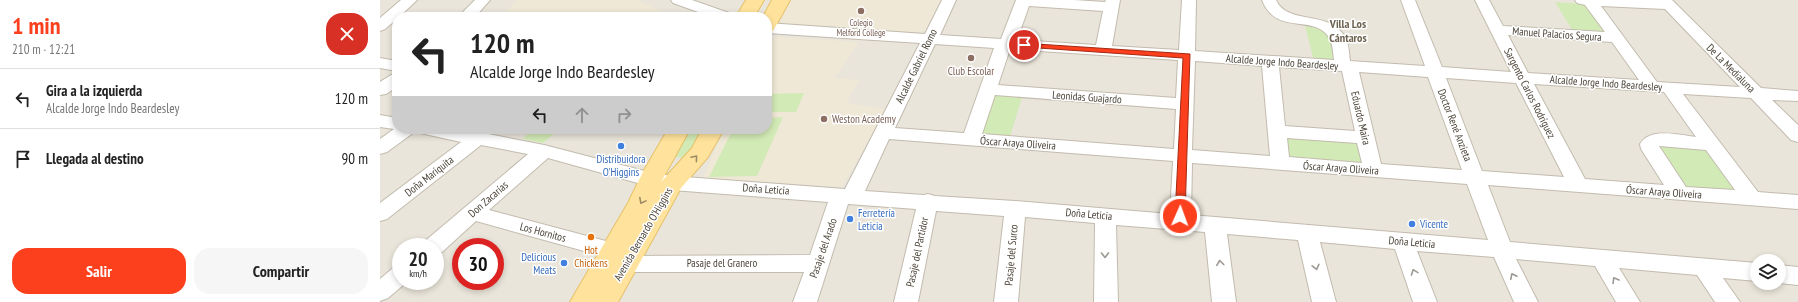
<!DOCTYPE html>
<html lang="es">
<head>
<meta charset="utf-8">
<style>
	body { margin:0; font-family:"PT Sans Narrow",sans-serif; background:#f6f6f6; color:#222; height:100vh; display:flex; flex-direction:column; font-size:15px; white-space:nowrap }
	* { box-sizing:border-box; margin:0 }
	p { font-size:13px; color:#767676 }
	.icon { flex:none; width:22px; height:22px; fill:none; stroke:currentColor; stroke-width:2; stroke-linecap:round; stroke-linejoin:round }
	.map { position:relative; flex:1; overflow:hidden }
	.drawer { display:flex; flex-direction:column; background:#fff; width:380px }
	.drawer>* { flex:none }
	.hud { position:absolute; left:12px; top:12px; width:380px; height:122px; border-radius:16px; box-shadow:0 2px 6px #0003; background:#fff; color:#222; overflow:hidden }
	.tools { position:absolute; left:1370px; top:254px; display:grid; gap:8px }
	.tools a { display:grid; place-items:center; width:36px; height:36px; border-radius:50%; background:#fff; box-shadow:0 2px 6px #0003; font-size:20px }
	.speed { position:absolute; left:12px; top:238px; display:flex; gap:8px; font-size:20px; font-weight:700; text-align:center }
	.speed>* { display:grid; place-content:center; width:52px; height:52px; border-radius:50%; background:#fff; box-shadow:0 2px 6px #0003; line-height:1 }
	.speed small { font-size:10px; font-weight:400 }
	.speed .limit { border:6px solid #d22; background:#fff; color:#111 }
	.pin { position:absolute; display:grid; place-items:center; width:34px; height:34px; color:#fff; margin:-17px; border:2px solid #fff; border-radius:50%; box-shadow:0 1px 4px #0007 }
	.me { position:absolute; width:44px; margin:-22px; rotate:2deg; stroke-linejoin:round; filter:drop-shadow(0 0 3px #0008) }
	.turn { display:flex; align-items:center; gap:14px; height:84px; padding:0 12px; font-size:18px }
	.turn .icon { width:52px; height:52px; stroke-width:2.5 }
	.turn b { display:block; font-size:28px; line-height:34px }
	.lanes { display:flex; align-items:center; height:38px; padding:0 12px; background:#0003; justify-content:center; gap:20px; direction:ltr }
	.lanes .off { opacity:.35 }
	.round { display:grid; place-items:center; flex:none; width:42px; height:42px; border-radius:16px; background:#f6f6f6 }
	.summary { display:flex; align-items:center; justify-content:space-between; height:68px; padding:0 12px }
	h1 { font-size:24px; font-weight:700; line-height:30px; color:#fc3f1d }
	.action { display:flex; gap:8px; margin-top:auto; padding:8px 12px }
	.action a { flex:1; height:46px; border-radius:16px; background:#fc3f1d; color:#fff; font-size:16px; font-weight:700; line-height:46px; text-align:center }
	.action a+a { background:#f6f6f6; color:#222 }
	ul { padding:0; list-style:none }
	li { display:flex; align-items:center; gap:12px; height:60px; padding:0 12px; border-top:1px solid #e0e0e0 }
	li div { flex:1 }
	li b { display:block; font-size:15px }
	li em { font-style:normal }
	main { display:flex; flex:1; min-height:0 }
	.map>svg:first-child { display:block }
</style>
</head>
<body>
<main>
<section class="drawer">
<div class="summary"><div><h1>1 min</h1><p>210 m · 12:21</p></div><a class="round" style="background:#d93025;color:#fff"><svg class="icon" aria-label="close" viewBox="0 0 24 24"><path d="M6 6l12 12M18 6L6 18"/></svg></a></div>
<ul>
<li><svg class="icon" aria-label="left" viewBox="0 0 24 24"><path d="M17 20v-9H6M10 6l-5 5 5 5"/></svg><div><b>Gira a la izquierda</b><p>Alcalde Jorge Indo Beardesley</p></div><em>120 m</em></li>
<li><svg class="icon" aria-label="arrive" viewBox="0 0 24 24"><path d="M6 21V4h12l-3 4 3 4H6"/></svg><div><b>Llegada al destino</b></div><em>90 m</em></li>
</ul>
<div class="action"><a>Salir</a><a>Compartir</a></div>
</section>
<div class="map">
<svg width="1418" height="302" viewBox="0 0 1418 302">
	<rect width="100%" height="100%" fill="#f6f3ec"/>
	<path fill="#eae5da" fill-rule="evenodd" d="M0,0H1418V302H0ZM17,17H387V129H17ZM21,247H55V281H21ZM81,247H115V281H81ZM1377,261H1399V283H1377Z"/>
	<path fill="#efe8d6" d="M137,0H257L285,13L279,17H121Z
		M411,0H561L546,30L539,32L402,24L400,21Z
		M396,37L479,42L455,78L479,80L466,103L506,109L462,187L323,178L344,129H387V49L392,40Z"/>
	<path fill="#d2eab5" d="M1175,2L1205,4L1226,35L1194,33Z
		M925,26C952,30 950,39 957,62L934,61Z
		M424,93L416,112H387V94Z
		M612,95L642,97L629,140L597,137Z
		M403,117L377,176L329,177L353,129H387V118Z
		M153,129H180L163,143L143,139Z
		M310,129H327L311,158L295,157Z
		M904,136L977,140L983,165L907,157Z
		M1282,145L1328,148L1361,191L1302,188L1275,147Z"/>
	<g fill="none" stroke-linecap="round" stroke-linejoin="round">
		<g stroke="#c2bbae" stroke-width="2">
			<path id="minor" d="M21,0H37L19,17H17V19L5,29L0,31V18Z
				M95,0H110L95,17H78Z
				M291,0H312L352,14L355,17H332L293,3Z
				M562,0H576L560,35L621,39L636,0H694L725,2L726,0H740L732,46L799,50L802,0H816L815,51L954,60C953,53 953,42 948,36C932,14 896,36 882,0H896C908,26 949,9 965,37C969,44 969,53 970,61L1045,66L1021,0H1035L1062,67L1131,72L1095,0H1109L1123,26L1225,32L1205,5L1197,3L1195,0H1292L1381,88L1418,91V101L1392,100L1418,125V142L1411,140L1371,98L1303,94L1378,192L1418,195V209L1108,185L1130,242L1377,263V281L1343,278L1360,302H1335L1317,275L1239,268L1260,302H1236L1215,266L1136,259L1158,302H1134L1114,257L1037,251L1057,302H1033L1015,249L940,242L956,302H932L918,240L847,234L856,302H832L825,232L736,225L738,302H714L715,223L645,217L638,302H614L624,216L556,211L538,302H514L536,209L468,204L437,302H413L424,272H246L238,270L235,264L238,258L246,256L430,255L448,202L292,190L272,187L168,158L109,210L241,245L244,251L241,257L233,259L96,221L61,253L55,255V247H42L45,241L148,154L101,145L7,219L0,221V203L81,142L40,133L37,129H78L98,132L164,145L272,173L292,176L465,189L540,43L387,33V23L545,34ZM649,6L723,11L716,45L637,40ZM1221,6L1285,9L1360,87L1277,82ZM1128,35L1232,42L1259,80L1148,73ZM555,44L614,48L584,133L515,128ZM630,49L798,60L796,98L618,85ZM815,61L882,66L890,156L812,150ZM899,67L962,71L975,131L905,126ZM979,72L1048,77L1082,170L1001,164ZM1066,78L1136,83L1184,177L1102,171ZM1154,84L1284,92L1316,137C1299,135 1270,127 1260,144L1261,149L1284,185L1205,179ZM615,95L796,109L794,149L602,134ZM907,138L977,143L982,163L909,157ZM509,139L793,161L790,214L635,201L555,196L548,194L544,195L485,191ZM1279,146L1326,150L1355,190L1306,187ZM812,163L1087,184L1108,240L811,215Z
				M0,58L17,61V71L0,68Z
				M17,74V87L6,94L0,95V82L11,75Z
				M0,115L17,118V129H36L33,133L7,152L0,154V139L14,129L0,127Z
				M21,265V281H28L8,298L0,301V279L13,268Z
				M1399,265L1418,267V285L1399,283Z"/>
		</g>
		<g stroke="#e6c16a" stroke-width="2">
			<path id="major" d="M366,0H384L374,17H356Z
				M392,0H410L393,31L387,32V17H383Z
				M288,129H310L281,182L312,148L322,129H344L328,157L301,188L238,302H190L248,203L263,172Z"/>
		</g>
		<use href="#minor" fill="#fff" fill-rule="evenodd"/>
		<use href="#major" fill="#ffe39c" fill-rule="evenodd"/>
	</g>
	<defs><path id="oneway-chevron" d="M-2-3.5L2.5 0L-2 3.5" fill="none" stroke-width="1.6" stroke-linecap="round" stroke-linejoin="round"/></defs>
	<g stroke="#9c8c66">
		<use href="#oneway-chevron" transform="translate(315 158) rotate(-50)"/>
		<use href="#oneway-chevron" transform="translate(262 201) rotate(118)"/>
	</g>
	<g stroke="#9c9892">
		<use href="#oneway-chevron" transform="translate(725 255) rotate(89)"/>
		<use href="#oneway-chevron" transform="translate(840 263) rotate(-97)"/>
		<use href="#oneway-chevron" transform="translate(936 267) rotate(76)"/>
		<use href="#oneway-chevron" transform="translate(1034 272) rotate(-110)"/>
		<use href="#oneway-chevron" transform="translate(1133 276) rotate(-116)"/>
		<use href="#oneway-chevron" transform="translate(1235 280) rotate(-121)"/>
	</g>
	<path fill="#fc3f1d" stroke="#a42913" d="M641,43L810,54L805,216L804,218L800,219L795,216L803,58L644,47H641Z"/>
	<g fill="#8d6e63" stroke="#fff" stroke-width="1.5">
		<circle cx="481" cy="11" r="4"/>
		<circle cx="591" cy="58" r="4"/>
		<circle cx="444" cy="119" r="4"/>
	</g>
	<g fill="#3f7fe0" stroke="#fff" stroke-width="1.5">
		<circle cx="241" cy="146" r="4"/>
		<circle cx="470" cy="219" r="4"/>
		<circle cx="1032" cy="224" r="4"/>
		<circle cx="184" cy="263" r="4"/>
	</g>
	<circle fill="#e8710a" stroke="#fff" stroke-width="1.5" cx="211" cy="237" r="4"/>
	<g text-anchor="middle" stroke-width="3" stroke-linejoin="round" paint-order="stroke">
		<g font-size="9" fill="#785e54" stroke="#fff">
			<text x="481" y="26">Colegio<tspan x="481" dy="10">Melford College</tspan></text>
		</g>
		<g font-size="11" fill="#4b4439" stroke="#fff">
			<text transform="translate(1177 34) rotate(4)" y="4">Manuel Palacios Segura</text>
			<text transform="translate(902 62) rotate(4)" y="4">Alcalde Jorge Indo Beardesley</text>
			<text transform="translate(536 66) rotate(-64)" y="4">Alcalde Gabriel Romo</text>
			<text transform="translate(1351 68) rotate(45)" y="4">De La Medialuna</text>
			<text transform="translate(1226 83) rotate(4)" y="4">Alcalde Jorge Indo Beardesley</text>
			<text transform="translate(1150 93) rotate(63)" y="4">Sargento Carlos Rodríguez</text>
			<text transform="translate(707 97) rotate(4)" y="4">Leonidas Guajardo</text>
			<text transform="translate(981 118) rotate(77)" y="4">Eduardo Maira</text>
			<text transform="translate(1075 125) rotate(69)" y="4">Doctor René Anzieta</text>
			<text transform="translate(638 143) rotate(4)" y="4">Óscar Araya Oliveira</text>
			<text transform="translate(961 168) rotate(4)" y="4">Óscar Araya Oliveira</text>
			<text transform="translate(49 176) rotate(-38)" y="4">Doña Mariquita</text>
			<text transform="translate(386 189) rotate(4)" y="4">Doña Leticia</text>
			<text transform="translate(1284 192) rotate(4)" y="4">Óscar Araya Oliveira</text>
			<text transform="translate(108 199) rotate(-41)" y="4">Don Zacarías</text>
			<text transform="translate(709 214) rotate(5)" y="4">Doña Leticia</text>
			<text transform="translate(163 232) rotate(15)" y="4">Los Hornitos</text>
			<text transform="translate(263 234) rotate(-60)" y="4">Avenida Bernardo O'Higgins</text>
			<text transform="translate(1032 242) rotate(5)" y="4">Doña Leticia</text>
			<text transform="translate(443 248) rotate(-71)" y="4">Pasaje del Arado</text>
			<text transform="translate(537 252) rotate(-78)" y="4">Pasaje del Partidor</text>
			<text transform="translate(631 255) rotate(-85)" y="4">Pasaje del Surco</text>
			<text x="342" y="267">Pasaje del Granero</text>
		</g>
		<g font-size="11" fill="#785e54" stroke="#fff">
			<text x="591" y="75">Club Escolar</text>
			<text x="452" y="123" text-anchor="start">Weston Academy</text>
		</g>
		<g font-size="11" fill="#366cbe" stroke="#fff" text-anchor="start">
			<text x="241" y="163" text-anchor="middle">Distribuidora<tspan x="241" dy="13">O'Higgins</tspan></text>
			<text x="478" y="217">Ferretería<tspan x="478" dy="13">Leticia</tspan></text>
			<text x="1040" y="228">Vicente</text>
			<text x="176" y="261" text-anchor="end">Delicious<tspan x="176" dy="13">Meats</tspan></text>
		</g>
		<g font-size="11" fill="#c56008" stroke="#fff">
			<text x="211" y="254">Hot<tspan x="211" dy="13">Chickens</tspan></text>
		</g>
		<g font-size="12" font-weight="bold" fill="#6e6250" stroke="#fff">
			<text x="968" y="28">Villa Los<tspan x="968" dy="14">Cántaros</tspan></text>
		</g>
	</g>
</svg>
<div class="tools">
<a><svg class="icon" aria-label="layers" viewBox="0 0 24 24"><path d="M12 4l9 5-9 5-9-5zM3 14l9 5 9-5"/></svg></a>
</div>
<div class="speed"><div>20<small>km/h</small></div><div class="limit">30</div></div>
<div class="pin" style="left:644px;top:45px;background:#d93025"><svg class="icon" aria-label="arrive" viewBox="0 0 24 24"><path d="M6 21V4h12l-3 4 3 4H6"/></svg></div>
<svg class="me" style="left:800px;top:216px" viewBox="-20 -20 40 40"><circle r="17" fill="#fc3f1d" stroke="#fff" stroke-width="3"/><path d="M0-11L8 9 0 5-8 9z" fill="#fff"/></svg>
<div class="hud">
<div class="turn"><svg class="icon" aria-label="left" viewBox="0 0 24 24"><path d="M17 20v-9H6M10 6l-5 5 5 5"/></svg><div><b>120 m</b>Alcalde Jorge Indo Beardesley</div></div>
<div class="lanes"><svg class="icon" aria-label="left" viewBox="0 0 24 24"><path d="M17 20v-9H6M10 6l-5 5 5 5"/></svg><svg class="icon off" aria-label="ahead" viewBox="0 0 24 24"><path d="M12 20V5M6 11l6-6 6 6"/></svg><svg class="icon off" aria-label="right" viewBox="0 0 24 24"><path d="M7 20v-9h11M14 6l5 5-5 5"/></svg></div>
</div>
</div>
</main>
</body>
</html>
